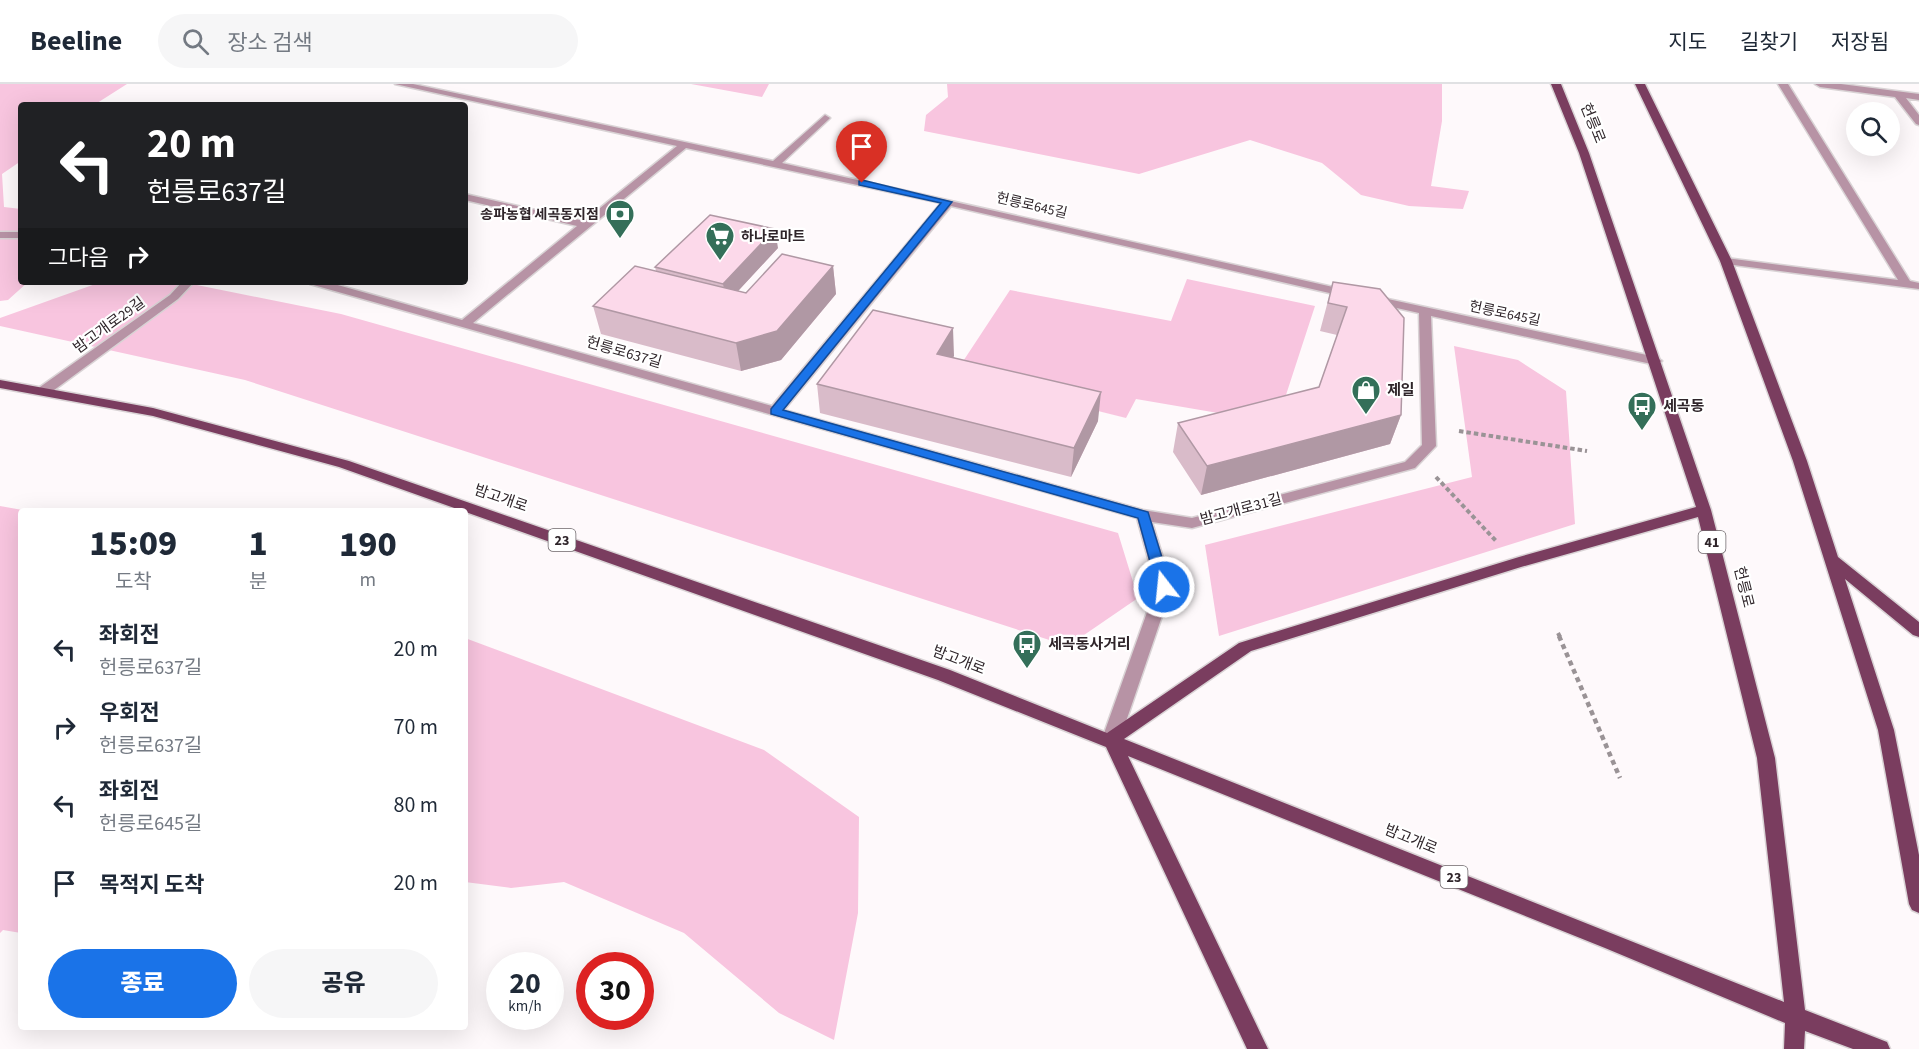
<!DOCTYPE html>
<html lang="ko">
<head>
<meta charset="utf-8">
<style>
	body { margin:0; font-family:"Source Sans 3","Noto Sans KR",sans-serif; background:#f6f6f7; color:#1f2937; height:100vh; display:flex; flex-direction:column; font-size:22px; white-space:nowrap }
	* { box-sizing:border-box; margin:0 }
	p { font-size:20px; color:#747a83 }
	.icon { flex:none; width:33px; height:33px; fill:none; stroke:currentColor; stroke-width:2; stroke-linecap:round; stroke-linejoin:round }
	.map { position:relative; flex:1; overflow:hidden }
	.drawer { position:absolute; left:18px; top:424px; width:450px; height:522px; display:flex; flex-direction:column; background:#fff; border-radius:6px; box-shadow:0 6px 24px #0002 }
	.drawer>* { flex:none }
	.guide { position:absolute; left:18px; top:18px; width:450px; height:183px; border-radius:6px; box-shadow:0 6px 24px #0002; background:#202124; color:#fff; overflow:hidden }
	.controls { position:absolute; left:1846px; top:18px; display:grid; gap:12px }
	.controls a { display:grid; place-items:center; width:54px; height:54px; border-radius:50%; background:#fff; box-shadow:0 6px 24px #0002; font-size:30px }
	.speed { position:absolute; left:486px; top:868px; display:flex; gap:12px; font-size:30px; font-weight:700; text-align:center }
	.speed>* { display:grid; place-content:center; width:78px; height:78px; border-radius:50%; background:#fff; box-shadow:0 6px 24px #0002; line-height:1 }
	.speed small { font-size:15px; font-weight:400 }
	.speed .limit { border:9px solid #d22; background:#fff; color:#111 }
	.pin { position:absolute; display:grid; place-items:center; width:51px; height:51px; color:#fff; margin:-62px -26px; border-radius:50% 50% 50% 0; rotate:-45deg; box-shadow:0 0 6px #0007 }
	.pin .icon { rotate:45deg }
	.me { position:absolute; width:66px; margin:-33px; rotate:344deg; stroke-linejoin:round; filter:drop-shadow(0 0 4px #0008) }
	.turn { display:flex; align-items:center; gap:21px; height:126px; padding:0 30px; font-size:27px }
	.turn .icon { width:78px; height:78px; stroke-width:2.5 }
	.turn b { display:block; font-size:42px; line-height:51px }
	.then { display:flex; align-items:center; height:57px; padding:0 30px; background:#0003; gap:12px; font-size:22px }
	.eta { display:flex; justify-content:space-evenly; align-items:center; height:102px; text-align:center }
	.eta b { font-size:36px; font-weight:800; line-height:42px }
	.action { display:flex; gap:12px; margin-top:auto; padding:12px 30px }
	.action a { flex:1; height:69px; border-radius:36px; background:#1a73e8; color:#fff; font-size:24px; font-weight:800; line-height:69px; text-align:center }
	.action a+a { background:#f6f6f7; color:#1f2937 }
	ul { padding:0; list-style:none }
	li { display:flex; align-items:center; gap:18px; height:78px; padding:0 30px }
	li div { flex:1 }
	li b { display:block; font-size:22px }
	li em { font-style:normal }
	header { display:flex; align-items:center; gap:36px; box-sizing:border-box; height:84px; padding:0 30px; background:#fff; border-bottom:2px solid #e0e1e3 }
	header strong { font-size:28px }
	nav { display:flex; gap:33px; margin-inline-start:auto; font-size:21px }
	.search { width:420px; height:54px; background:#f6f6f7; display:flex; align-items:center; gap:15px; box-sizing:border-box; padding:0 21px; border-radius:33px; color:#747a83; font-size:22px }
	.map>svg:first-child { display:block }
</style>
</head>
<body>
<header>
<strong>Beeline</strong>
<div class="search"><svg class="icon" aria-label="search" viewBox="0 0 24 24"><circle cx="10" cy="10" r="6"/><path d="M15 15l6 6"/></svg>장소 검색</div>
<nav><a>지도</a><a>길찾기</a><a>저장됨</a></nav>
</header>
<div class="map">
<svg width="1919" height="965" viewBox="0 0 1919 965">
	<rect width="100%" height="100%" fill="#fef9fb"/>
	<path fill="#f8c5df" d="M0,0H127L94,21H21V77L2,90L4,123L21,125V198H28L8,216L0,217Z
		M691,0H769L762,13Z
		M947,0H1442V37L1431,102L1469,107L1463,125L1409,122L1361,111L1322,79L1250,56L1139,90L924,47L926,31L948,13Z
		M1187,195L1315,222L1284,317L1218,329L1136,315L1126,334L954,291L1010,206L1171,237Z
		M101,198H182L341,230L1118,449L1138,514L1068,562L245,296L0,242V234Z
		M1454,262L1518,276L1566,307L1575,440L1219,552L1205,461L1472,393Z
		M0,422L28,427L21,428V849L3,846L0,849Z
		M465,554L764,666L859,733L858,829L834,956L779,929L684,849L564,798L511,804L465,798Z"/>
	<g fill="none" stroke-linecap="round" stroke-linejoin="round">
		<g stroke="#d9d3d5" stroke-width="3">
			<path id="minor" d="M395,0H413L773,77L825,31L830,34L828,36L782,79L1355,208L1357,210L1351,214L951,122L784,326L1143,426L1192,434L1405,378L1422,361L1419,229L1370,218V214L1374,212L1656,273L1662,277L1656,281L1431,232L1436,362L1415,384L1192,444L1152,438L1172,503L1120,655L1117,660L1111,662L1105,660L1102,655L1156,503L1137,434L310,200L308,198H327L462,236L577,142L465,116V110L584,137L677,62ZM686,64L941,119L772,322L473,239Z
				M1778,0H1788L1910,197L1919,199V205L1726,180L1720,177L1726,174L1898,196Z
				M1815,0H1841L1919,10V16L1906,14L1919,31V41L1916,40L1895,13L1820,3Z
				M0,148H21V154H0Z
				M182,198H194L178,215L50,309H40L39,306L40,303L170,211Z"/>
		</g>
		<g stroke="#d9d3d5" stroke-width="3">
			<path id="major" d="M1551,0H1561L1589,69L1711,426L1775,674L1805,926L1887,958L1890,965H1853L1805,947L1804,965H1784L1785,939L1605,864L1128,672L1268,965H1247L1106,663L938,596L339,383L153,332L0,304V296L153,324L349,377L950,586L1107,649L1239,559L1519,473L1696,423L1579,69ZM1698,433L1757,674L1784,918L1124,655L1251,567L1521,483Z
				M1635,0H1645L1732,177L1807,377L1838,473L1919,538V553L1913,551L1845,495L1894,646L1919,771V829L1912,826L1909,820L1878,646L1793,377L1720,177Z"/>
		</g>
		<path stroke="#9a9396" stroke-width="4" stroke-dasharray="4.5 3" stroke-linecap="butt" d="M1459,347L1587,367
			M1436,393L1496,457
			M1558,549L1560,553"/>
		<path stroke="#9a9396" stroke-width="4.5" stroke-dasharray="5 4" stroke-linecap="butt" d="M1559,552L1620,694"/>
		<use href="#minor" fill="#b793a5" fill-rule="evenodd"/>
		<use href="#major" fill="#7a3d5f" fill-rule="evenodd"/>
	</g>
	<path fill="#d9bbc9" d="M778,164L738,207L746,209L833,182L836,210L781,276L741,287L601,250L593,222L656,187L655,183Z
		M1333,198L1380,205L1401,331L1390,360L1201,411L1173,368L1178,339L1319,303L1337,251L1320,247Z
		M954,272L953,273L1098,337L1071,393L820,329L817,300Z"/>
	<path fill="#b098a4" d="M775,145L778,164L727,219L723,200Z
		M833,182L836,210L781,276L741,287L736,259Z
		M953,244L954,272L937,298V270Z
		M1101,308L1098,337L1071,393L1074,364Z
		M1401,331L1390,360L1201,411L1207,382Z"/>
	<path fill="#fcd9ea" stroke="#b098a4" stroke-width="1.5" d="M710,131L775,145L723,200L655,183Z
		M782,170L833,182L777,247L736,259L593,222L635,182L746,209Z
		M1333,198L1380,205L1404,234L1401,331L1207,382L1178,339L1319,303L1347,223L1328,219Z
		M873,226L953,244L937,270L1101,308L1074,364L817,300Z"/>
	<path fill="#1a73e8" stroke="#114b97" stroke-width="1.5" d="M862,96L952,118L783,326L1148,428L1171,503L1169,507L1164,508L1157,503L1138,434L771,330V325L941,119L859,101V97Z"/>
	<defs>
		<g id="bank-pin" transform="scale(1.5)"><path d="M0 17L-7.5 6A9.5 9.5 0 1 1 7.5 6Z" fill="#346f59" stroke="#fff"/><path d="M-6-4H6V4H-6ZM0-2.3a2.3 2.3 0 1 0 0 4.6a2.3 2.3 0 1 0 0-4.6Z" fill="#fff"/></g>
		<g id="supermarket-pin" transform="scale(1.5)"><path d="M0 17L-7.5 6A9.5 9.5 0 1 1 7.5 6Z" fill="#346f59" stroke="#fff"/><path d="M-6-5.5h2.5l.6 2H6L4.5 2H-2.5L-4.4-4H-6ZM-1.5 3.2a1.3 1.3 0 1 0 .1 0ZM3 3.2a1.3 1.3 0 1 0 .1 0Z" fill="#fff"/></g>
		<g id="shop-pin" transform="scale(1.5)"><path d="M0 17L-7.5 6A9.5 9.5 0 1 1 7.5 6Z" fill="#346f59" stroke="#fff"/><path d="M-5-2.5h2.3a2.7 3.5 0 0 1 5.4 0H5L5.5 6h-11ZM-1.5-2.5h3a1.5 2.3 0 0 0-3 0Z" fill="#fff"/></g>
		<g id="bus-pin" transform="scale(1.5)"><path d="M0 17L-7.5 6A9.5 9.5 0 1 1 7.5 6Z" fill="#346f59" stroke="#fff"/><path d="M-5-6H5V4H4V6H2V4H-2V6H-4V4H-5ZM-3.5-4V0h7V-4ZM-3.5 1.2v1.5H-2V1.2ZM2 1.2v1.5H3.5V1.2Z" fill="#fff"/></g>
	</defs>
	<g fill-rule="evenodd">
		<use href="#bank-pin" x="620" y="130"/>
		<use href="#supermarket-pin" x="720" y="152"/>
		<use href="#shop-pin" x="1366" y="306"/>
		<use href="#bus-pin" x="1642" y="322"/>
		<use href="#bus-pin" x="1027" y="560"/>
	</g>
	<g text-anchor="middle" stroke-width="4.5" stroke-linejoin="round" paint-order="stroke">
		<g font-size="14" fill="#2f252a" stroke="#fff">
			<text transform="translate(1032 121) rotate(13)" y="5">헌릉로645길</text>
			<text transform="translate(1505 229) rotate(12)" y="5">헌릉로645길</text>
		</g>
		<g font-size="14" font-weight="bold" fill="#2f252a" stroke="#fff" text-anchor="end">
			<text x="599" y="135">송파농협 세곡동지점</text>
			<text x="741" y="157" text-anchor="start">하나로마트</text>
		</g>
		<g fill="#fff" stroke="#6d666a" stroke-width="1.5">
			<rect x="548.5" y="445" width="27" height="22" rx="4.5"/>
			<rect x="1698.5" y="447" width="27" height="22" rx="4.5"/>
			<rect x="1440.5" y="782" width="27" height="22" rx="4.5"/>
		</g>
		<g font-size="14" font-weight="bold" fill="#2f252a">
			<text x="562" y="461">23</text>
			<text x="1712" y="463">41</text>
			<text x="1454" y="798">23</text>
		</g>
		<g font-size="15" fill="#2f252a" stroke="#fff">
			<text transform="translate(1593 39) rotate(68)" y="5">헌릉로</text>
			<text transform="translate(109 241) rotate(-36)" y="5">밤고개로29길</text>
			<text transform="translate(624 268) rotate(16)" y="5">헌릉로637길</text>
			<text transform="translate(501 414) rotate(19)" y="5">밤고개로</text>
			<text transform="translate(1241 425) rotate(-15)" y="5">밤고개로31길</text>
			<text transform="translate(1744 503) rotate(76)" y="5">헌릉로</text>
			<text transform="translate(959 576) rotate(21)" y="5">밤고개로</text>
			<text transform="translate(1411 755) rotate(22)" y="5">밤고개로</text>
		</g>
		<g font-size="15" font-weight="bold" fill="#2f252a" stroke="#fff" text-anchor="start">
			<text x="1387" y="311">제일</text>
			<text x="1663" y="327">세곡동</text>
			<text x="1048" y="565">세곡동사거리</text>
		</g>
	</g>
</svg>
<div class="controls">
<a><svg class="icon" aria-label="search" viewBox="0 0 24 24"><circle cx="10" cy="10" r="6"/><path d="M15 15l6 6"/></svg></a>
</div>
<div class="speed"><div>20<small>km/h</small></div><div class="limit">30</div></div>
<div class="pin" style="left:862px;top:99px;background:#d93025"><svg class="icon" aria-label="arrive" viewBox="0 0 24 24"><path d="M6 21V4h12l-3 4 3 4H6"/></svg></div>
<svg class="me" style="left:1164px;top:503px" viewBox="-20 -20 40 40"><circle r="17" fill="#1a73e8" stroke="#fff" stroke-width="3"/><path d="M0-11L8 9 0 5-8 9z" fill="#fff"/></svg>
<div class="guide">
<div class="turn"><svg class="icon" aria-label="left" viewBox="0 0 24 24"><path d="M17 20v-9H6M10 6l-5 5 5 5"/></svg><div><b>20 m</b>헌릉로637길</div></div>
<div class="then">그다음<svg class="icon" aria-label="right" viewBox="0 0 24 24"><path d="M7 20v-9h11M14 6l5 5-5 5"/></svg></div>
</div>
<section class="drawer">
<div class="eta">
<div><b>15:09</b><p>도착</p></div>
<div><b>1</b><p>분</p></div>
<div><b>190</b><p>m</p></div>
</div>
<ul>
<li><svg class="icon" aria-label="left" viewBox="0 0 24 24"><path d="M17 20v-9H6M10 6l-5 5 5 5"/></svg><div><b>좌회전</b><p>헌릉로637길</p></div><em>20 m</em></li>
<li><svg class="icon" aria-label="right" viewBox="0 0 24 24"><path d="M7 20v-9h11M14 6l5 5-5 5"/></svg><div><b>우회전</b><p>헌릉로637길</p></div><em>70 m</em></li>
<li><svg class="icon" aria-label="left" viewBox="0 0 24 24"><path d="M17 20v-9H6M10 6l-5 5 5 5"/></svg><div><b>좌회전</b><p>헌릉로645길</p></div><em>80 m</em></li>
<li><svg class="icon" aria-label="arrive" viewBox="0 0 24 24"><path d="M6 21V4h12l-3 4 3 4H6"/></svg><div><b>목적지 도착</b></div><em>20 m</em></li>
</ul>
<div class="action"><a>종료</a><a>공유</a></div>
</section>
</div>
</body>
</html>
